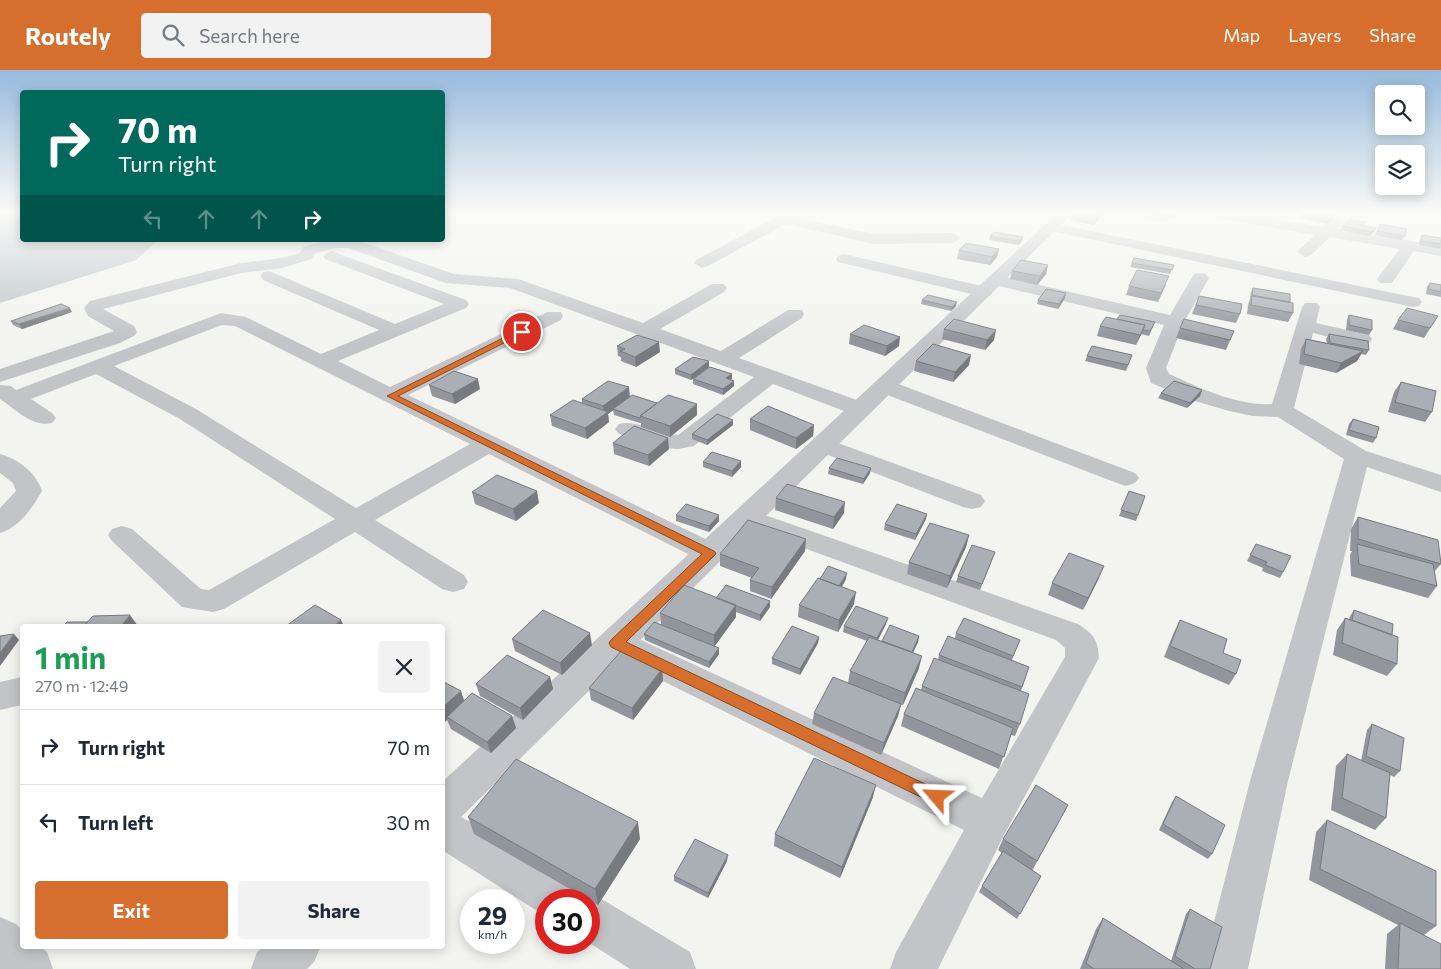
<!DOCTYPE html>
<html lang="en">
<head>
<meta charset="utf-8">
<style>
	body { margin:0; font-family:Commissioner,sans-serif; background:#f2f2f3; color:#1f2937; height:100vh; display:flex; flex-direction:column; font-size:19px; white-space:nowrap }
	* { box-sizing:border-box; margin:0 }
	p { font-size:16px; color:#747a83 }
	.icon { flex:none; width:28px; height:28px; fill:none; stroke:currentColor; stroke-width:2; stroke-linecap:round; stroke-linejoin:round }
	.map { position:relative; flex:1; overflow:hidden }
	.details { position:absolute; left:20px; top:554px; width:425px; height:325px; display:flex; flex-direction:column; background:#fff; border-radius:5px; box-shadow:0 2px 12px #0003 }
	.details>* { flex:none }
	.top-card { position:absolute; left:20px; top:20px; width:425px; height:152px; border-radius:5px; box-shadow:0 2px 12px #0003; background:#00695c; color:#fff; overflow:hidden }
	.controls { position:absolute; left:1375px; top:15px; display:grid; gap:10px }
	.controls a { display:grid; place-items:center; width:50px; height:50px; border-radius:5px; background:#fff; box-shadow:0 2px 12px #0003; font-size:25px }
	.speed { position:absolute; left:460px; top:819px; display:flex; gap:10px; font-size:25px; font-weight:700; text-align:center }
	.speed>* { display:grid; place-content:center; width:65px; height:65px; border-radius:50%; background:#fff; box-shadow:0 2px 12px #0003; line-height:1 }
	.speed small { font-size:12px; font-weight:400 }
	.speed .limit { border:8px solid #d22; background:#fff; color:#111 }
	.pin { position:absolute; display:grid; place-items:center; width:42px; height:42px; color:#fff; margin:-21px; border:2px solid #fff; border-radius:50%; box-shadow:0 1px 5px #0007 }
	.me { position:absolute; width:55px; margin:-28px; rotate:296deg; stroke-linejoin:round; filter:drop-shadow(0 0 4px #0008) }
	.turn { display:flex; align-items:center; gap:18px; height:105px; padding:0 15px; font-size:22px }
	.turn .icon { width:65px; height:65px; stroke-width:2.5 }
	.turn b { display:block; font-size:35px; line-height:42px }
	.lanes { display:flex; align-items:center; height:48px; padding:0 15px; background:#0003; justify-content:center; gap:25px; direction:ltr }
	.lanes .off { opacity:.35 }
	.round { display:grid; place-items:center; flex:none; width:52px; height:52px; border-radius:5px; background:#f2f2f3 }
	.head { display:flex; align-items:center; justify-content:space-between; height:85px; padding:0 15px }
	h1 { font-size:30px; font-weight:700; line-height:38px; color:#1e9e55 }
	.cta { display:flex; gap:10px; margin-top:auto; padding:10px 15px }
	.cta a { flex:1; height:58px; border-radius:5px; background:#d66f2d; color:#fff; font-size:20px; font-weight:700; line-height:58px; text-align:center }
	.cta a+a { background:#f2f2f3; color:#1f2937 }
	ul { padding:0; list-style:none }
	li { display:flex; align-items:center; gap:15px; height:75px; padding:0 15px; border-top:1px solid #e0e1e3 }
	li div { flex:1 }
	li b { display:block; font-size:19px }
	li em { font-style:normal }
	header { display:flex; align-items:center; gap:30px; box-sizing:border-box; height:70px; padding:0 25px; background:#d66f2d; color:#fff }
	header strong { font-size:24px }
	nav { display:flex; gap:28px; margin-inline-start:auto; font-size:18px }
	.search { width:350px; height:45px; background:#f2f2f3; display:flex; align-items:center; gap:12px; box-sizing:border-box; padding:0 18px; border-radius:5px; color:#747a83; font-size:19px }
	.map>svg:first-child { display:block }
</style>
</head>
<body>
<header>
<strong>Routely</strong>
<div class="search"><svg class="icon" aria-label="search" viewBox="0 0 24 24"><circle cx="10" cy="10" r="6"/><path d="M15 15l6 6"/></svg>Search here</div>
<nav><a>Map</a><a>Layers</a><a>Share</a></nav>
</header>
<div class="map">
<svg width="1441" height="899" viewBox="0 0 1441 899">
	<rect width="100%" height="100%" fill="#f3f4f0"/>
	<path fill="#bcc4cb" d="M0,143H22V170H158L136,190L0,233Z"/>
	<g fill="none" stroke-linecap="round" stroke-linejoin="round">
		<path fill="#c2c4c8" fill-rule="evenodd" d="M784,143H802L797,148L874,164L953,163L961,168L953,173L874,174L786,154L708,196L702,198L694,193L696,190Z
			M1128,143L1169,145L1171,148L1164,152L1130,146Z
			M1205,143H1238L1323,157L1332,149L1337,148L1344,152L1338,159L1441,176V186L1414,181L1392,213H1380L1377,209L1400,179L1330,167L1311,185L1305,187L1297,182L1315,165L1212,147Z
			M1052,153L1413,227L1419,228L1422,232L1419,236L1413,237L1047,160L1045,157Z
			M328,170H356L454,204L518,209L643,253L712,214H724L727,218L724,222L660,259L721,281L788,240H802L804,244L802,248L739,288L868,334L871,339L868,344L860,346L852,344L773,314L694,376L678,379L663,378L619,364L615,359L619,354C638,349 657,365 678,365L754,307L510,218L446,213L348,178H335L315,183L312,189L282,198L241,203L103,239L134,256L137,262L134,266L120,273L0,312V299L114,261L88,246L84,238L90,231L241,193L281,188L300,183L303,177Z
			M331,181L466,230L469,234L466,238L338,291L390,317L547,242H561L563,246L561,250L408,325L720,476L724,483L720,490L710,493L700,490L489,384L375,450L464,505L468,512L464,519L453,522L442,519L355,462L224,539L213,542L182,537L112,471L108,465L112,459L122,456L132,459L201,519L209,520L335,449L180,349L96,304L31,329L52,343L56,348L52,353C33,358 15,339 0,329V315L11,316L16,320L221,243L246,247L321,284L379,260L263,210L261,206L263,202L269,201L395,254L444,234L325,189L323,186ZM222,255L235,256L470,374L356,438L196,339L114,296Z
			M844,184L990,218L993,222L990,226L984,227L838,192L836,189L838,186Z
			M1200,203L1206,204L1209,208L1184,252L1166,298L1169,304C1200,318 1237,336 1272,334L1302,237L1305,233H1317L1320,237L1316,253L1369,265L1372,269L1369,273L1362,275L1313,263L1294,338L1366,381L1441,405V422L1367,397L1288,711L1248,899H1202L1250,711L1344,389L1278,347L1253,346L1229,341L1195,331L1151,313L1146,298L1164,255L991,214L988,210L991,206L997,205L1170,245L1194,204Z
			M885,309L1135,403L1139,408L1135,413L1126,416L1117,413L877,321L874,316L877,311Z
			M824,368L981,425L985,431L981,437L972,439L963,437L815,380L812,375L815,370Z
			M0,384C18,389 36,402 42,421C33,437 19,458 0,463V438L16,421L13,413L0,403Z
			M748,439L1078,554C1093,564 1098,569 1099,588L1004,765L938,899H890L896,882L964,760L604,582L600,573L604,564L616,561L628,564L982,728L1065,587V578L1056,570L738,454L734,448L738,442Z
			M22,607V635L0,640V612Z
			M442,738L456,744L577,814L582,828L589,825L605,831L690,882L696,899H630L588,872L589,830H546L545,846L442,780Z
			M0,847L16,854L22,860V876H40L47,882L53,899H0Z"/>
		<path fill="#c2c4c8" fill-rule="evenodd" d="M1058,143H1073L456,752L442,757V712Z
			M264,876H321L314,892L307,899H251L257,882Z"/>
	</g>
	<path fill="#92969c" d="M1037,143H1052L1050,145Z
		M1101,143L1100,147L1094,155L1070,150L1071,146Z
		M1150,143H1177L1176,148L1150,144Z
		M1301,144L1333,149L1328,154L1299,148Z
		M1365,152L1363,155L1376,158L1374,162L1368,166L1340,160L1342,156Z
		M1380,154L1405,166L1402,170L1375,165Z
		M1422,165L1441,168V179L1419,175L1420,169Z
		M990,166L1022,171L1018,175L989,170Z
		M999,179L997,187L990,195L957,189L959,180Z
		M1134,188L1174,195L1170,204L1130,197Z
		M1048,195L1046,204L1037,215L1010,209L1012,201Z
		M1430,213L1441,215V227L1426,224L1427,217Z
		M1166,215L1158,232L1126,225L1129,216Z
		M1253,218L1290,232L1293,243L1288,252L1247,244L1248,235L1250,229L1251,222Z
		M1199,226L1240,244L1236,253L1192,244Z
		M1065,228L1058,239L1037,234L1038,230Z
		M922,230L956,236L951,241L921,234Z
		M72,242L22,259L13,255L11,251Z
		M1349,245L1372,260L1369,265L1346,260L1347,250Z
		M1438,246L1424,268L1393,259L1398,250Z
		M1117,249L1155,252L1149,266L1141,264L1136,275L1097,266L1100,256Z
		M1180,258L1234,261L1226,280L1176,268Z
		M944,259L994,270L985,280L942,269Z
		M850,264L899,276L885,286L849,274Z
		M1329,264L1369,280L1366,285L1361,284L1357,291L1336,303L1299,294L1301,279L1306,269L1327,273L1326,269Z
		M617,276L660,282L636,297L621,291V287L618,286Z
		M1132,285L1126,301L1085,291L1087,286Z
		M709,291V297L691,310L675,304V299Z
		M916,291L969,295L953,312L914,301Z
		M732,304V309L730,310L734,316L723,325L693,314V309Z
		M1401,312L1432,342L1425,352L1388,342L1394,322Z
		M429,315L480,319L455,334L432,326Z
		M1202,320L1200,326L1187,338L1158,328L1161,323Z
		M630,326L657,333L697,345L670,367L641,357V353H640L614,345L613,340L608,344L609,352L587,369L552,356L550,345L582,333V329Z
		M750,349L814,355L813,366L796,379L750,360Z
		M1353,349L1376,368L1373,373L1346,365L1349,354Z
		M733,355L707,375L692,369V364Z
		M613,373L669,379L649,396L614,384Z
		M703,392L741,397L732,407L703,397Z
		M829,398L870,403L863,414L828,404Z
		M1129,421L1138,445L1136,451L1119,446Z
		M472,422L539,433L516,451L475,434Z
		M776,428L844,443L833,459L775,440Z
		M676,445L719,451L709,462L676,451Z
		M1358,447L1441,494L1434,502L1437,516L1428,528L1351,506L1350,485L1352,481H1350L1351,459Z
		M926,449L915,470L884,460L885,454Z
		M969,465L966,477L947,518L907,504L909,492Z
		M1256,474L1283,502L1280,508L1262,501L1263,498L1247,491Z
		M805,481L771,529L750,521V510L752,508L720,496V484Z
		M993,488L980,520L956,512L958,506Z
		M1099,508L1083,540L1048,525L1052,513Z
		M820,509H846L842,517L854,534L838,562L798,547L799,535Z
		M716,528L770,531V537L760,551L736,542V547L714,577L719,584L709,598L645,570L644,564L661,555L660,543Z
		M1354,540L1392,565L1397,594L1387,606L1333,585L1337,560L1345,548L1349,549L1350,546Z
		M1180,550L1223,583L1236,604L1229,615L1164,587L1174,562Z
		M886,554L878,570L882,571L919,566L918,572L913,583L919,598L903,635H901L898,646L881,685L812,654L814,643L848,613L850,601L867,571L843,562L844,556Z
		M956,563L1020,570L1012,590L1029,597L1021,621L1020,654L1015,666L1011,665L999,699L901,656L904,644L921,620L922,616L938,590L939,585L955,568Z
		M819,567L818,573L800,605L772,594V588Z
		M512,569L592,575L562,605L515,581Z
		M662,599L663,611L633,650L591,630L589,618Z
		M550,607L553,619L523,650L480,626L476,614Z
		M442,611L464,631L512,646L516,658L491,683L451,659L447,650L442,654Z
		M1372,654L1400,701L1394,707L1390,705L1386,748L1375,760L1331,740L1336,696L1347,684L1361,691L1367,660Z
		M1176,726L1212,784L1208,789L1159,760L1172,732Z
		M873,727L840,808L774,776L775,764Z
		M1068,735L1032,801L1041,806L1017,849L979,822L982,816L1002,783L998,780L1003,769Z
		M468,747L640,769L598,835L474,764Z
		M1327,750L1436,856L1424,865L1441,899H1385L1387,864L1398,855L1309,810L1316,762Z
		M727,791L708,828L674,811V806Z
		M1190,839L1210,899H1080L1096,859L1103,848L1171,891L1186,844Z"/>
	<path fill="#777a7f" d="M1101,143L1100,147L1094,155L1095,151Z
		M1376,158L1374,162L1368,166L1371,162Z
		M1023,167L1022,171L1018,175L1019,171Z
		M999,179L997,187L990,195L992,187Z
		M1048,195L1046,204L1037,215L1040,206Z
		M1066,223L1065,228L1058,239L1059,234Z
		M957,232L956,236L951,241L952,237Z
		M70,238L72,242L22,259L19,254Z
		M1145,255L1141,265L1136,275L1140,265Z
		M996,260L994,270L985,280L987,270Z
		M900,267L899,276L885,286L887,276Z
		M659,272L660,282L636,297L635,287Z
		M1363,281L1357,291L1336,303L1341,293Z
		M971,285L969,295L953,312L955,302Z
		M709,291V297L691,310V305Z
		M732,304V309L726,313V308Z
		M478,309L480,319L455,334L452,324Z
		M734,311V316L723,325V319Z
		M629,317L630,328L608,344L609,352L587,369L585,358L604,344L603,336Z
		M1202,320L1200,326L1187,338L1190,333Z
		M697,334V345L670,367V356Z
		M733,350V355L707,375V370Z
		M814,355L813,366L796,379V368Z
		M668,368L669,379L649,396L648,385Z
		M741,391V397L732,407V401Z
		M871,398L870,403L863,414L864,409Z
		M537,421L539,433L516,451L513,439Z
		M845,432L844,443L833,459L834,447Z
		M927,444L926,449L915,470L916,464Z
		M719,445V451L709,462V456Z
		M969,465L966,477L947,518L950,506Z
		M806,469L805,481L771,529L772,517Z
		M1104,496L1099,508L1083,540L1088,528Z
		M847,503L846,509L837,524L838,518Z
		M856,522L854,534L838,562L839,550Z
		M770,531V537L760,551V545Z
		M736,535V547L714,577V565Z
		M130,545L138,556H121Z
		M888,548L886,554L876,574L877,568Z
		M341,550L344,556H334Z
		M590,563L592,575L562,605L560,593Z
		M14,564L19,570L0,596V583Z
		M919,566L918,572L910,588L912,582Z
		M819,567L818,573L800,605V599Z
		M719,578V584L709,598V592Z
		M922,586L919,598L903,635L905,623Z
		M662,599L663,611L633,650L632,638Z
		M550,607L553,619L523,650L520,638Z
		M461,621L465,633L447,647V650L442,654V638Z
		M901,634L898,646L881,685L884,673Z
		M512,646L516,658L491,683L487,672Z
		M876,715L873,727L840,808L842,797Z
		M638,752L640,769L598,835L595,819Z
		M728,785L727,791L708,828V823Z"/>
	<path fill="#aaafb5" stroke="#777a7f" d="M1074,143H1101L1095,151L1071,146Z
		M1302,143H1326L1335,145L1330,150L1301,144Z
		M1350,149L1365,152L1362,155L1376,158L1371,162L1342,156Z
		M1380,154L1407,159L1405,166L1377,161Z
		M994,162L1023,167L1019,171L990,166Z
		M1422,165L1441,168V174L1421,171Z
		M966,173L999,179L992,187L959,180Z
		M1134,188L1174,195L1172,200L1132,193Z
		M1021,190L1048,195L1040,206L1012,201Z
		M1137,200L1169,206L1161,223L1129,216Z
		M1430,213L1441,215V222L1428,219Z
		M1253,218L1290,224V232L1252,225Z
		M1046,219L1066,223L1059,234L1038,230Z
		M928,225L957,232L952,237L922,230Z
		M1199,226L1242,234L1240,244L1196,235Z
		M1252,226L1293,233V243L1251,235Z
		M61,234L70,238L19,254L11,251Z
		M1407,238L1438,246L1430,258L1398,250Z
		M1120,245L1155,252L1150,261L1143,260L1145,255L1117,249Z
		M1349,245L1372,250V260L1349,255Z
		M1106,247L1145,255L1140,265L1100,256Z
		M954,249L996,260L987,270L944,259Z
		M1184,249L1234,261L1230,270L1180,258Z
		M864,255L900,267L887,276L850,264Z
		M1329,264L1368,271L1369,280L1330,273Z
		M637,265L659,272L635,287L620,281L625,279L617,276Z
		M1306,269L1363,281L1341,293L1304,284Z
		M933,274L971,285L955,302L916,291Z
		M1092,276L1132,285L1128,295L1087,286Z
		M693,287L709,291L691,305L675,299Z
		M710,297L732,304L726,308L734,311L723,319L693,309Z
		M454,301L478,309L452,324L429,315Z
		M608,311L629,317L603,336L582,329Z
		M1174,311L1202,320L1190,333L1161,323Z
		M1401,312L1436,321L1432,342L1395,332Z
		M632,325L657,333L640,346L641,347L639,348L613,339Z
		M668,325L697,334L670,356L640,346Z
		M573,330L608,342L585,358L550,345Z
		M768,336L814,355L796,368L750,349Z
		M717,344L733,350L707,370L692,364Z
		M1353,349L1379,357L1376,368L1349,360Z
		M634,356L668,368L648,385L613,373Z
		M712,382L741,391L732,401L703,392Z
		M837,388L871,398L864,409L829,398Z
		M497,405L537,421L513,439L472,422Z
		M787,414L845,432L834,447L776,428Z
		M1129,421L1145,426L1138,445L1121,440Z
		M686,434L719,445L709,456L676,445Z
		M897,434L927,444L916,464L885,454Z
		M1358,447L1438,470L1441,494L1358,469Z
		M748,450L806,469L772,517L750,510L759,498L720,484Z
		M930,453L969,465L950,506L909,492Z
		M1256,474L1291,486L1283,502L1265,495L1267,492L1250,485Z
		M1357,474L1433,494L1437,516L1359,494Z
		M972,475L995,482L982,514L958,506Z
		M1069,483L1104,496L1088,528L1052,513Z
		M828,496L847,503L839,516L820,509Z
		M818,508L856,522L839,550L799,535Z
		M684,515L736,535L714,565L660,543Z
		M726,515L770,531L760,545L716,528Z
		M315,535L341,550L334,556H286Z
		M856,536L888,548L877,568L844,556Z
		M543,540L590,563L560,593L512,569Z
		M1354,540L1393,554L1392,565L1352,550Z
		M130,545L121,556H84L93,546Z
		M964,548L1020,570L1013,586L956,563Z
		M1345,548L1398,567L1397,594L1342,573Z
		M1180,550L1227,569L1223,583L1241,590L1236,604L1170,576Z
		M67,552H88L84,556H63Z
		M654,552L719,578L709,592L644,564Z
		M890,555L919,566L912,582L882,571Z
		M792,556L819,567L800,599L772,588Z
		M14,564L0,583V566Z
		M948,566L1029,597L1022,617L939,585Z
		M869,567L922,586L905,623L850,601Z
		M621,581L662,599L632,638L589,618Z
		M507,585L550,607L520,638L476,614Z
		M934,588L1029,624L1020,654L922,616Z
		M833,607L901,634L884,673L814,643Z
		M442,611L461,621L442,638Z
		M916,618L1013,658L1004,687L904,644Z
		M472,623L512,646L487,672L447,647Z
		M1372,654L1404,668L1400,701L1366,686Z
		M1347,684L1390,703L1386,748L1342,728Z
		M814,688L876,715L842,797L775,764Z
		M516,689L638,752L595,819L468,747Z
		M1036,715L1068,735L1037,791L1003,769Z
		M1176,726L1225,755L1212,784L1163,754Z
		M1327,750L1436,801V856L1320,799Z
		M695,769L728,785L708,823L674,806Z
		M1003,781L1041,806L1020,844L982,816Z
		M1190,839L1222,857L1210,899H1195L1175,886Z
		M1103,848L1184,899H1094L1086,893Z
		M1400,853L1441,874V899H1398Z"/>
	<linearGradient id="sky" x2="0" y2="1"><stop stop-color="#96badc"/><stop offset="0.53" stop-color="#fafaf8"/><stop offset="1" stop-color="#fafaf8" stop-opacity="0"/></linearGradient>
	<rect width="1441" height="269" fill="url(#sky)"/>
	<path fill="#d66f2d" stroke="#8b481d" d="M519,260L526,262L398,326L714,481L716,483L714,486L626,572L942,722L945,727L942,732L937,734L931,732L611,577L609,573L611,570L702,484L387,326Z"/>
</svg>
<div class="controls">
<a><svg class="icon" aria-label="search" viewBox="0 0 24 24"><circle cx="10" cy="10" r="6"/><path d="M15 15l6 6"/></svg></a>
<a><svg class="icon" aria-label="layers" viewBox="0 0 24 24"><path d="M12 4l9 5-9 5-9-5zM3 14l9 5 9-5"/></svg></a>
</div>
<div class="speed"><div>29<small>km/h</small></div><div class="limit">30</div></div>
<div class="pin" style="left:522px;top:262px;background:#d93025"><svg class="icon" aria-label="arrive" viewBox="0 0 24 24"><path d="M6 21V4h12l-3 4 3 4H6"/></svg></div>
<svg class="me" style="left:937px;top:727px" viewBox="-20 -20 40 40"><path d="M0-17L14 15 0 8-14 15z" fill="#d66f2d" stroke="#fff" stroke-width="4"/></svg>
<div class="top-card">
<div class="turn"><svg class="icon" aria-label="right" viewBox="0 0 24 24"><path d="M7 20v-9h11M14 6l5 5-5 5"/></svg><div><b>70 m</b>Turn right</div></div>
<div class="lanes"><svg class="icon off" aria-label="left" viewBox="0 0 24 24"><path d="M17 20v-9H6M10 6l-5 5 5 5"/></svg><svg class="icon off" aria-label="ahead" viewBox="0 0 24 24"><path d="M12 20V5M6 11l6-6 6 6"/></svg><svg class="icon off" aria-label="ahead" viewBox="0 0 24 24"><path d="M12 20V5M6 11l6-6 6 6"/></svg><svg class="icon" aria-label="right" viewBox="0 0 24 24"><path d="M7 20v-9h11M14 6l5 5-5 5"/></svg></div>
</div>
<section class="details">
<div class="head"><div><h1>1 min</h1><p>270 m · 12:49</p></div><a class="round"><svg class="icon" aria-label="close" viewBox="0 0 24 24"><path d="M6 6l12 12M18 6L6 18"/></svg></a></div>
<ul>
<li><svg class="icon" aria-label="right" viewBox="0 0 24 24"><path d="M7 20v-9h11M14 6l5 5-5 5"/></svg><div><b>Turn right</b></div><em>70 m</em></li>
<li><svg class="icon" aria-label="left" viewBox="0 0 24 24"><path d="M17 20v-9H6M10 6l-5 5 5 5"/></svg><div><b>Turn left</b></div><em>30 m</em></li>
</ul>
<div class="cta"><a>Exit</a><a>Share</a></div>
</section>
</div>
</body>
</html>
